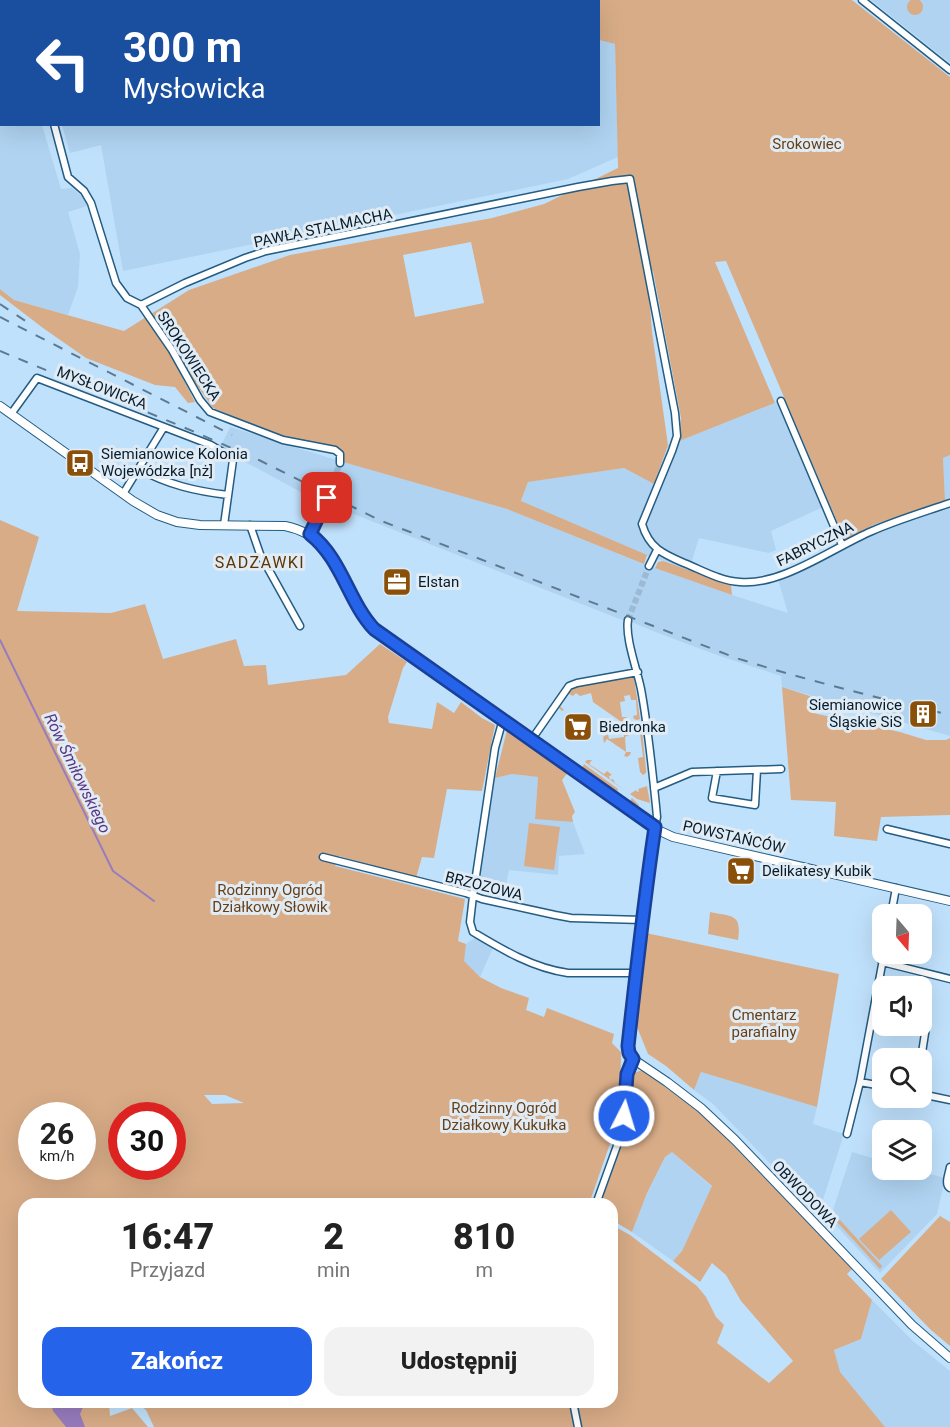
<!DOCTYPE html>
<html lang="pl">
<head>
<meta charset="utf-8">
<style>
	body { margin:0; font-family:Roboto,sans-serif; background:#f2f2f2; color:#222; height:100vh; display:flex; flex-direction:column; font-size:22px; white-space:nowrap }
	* { box-sizing:border-box; margin:0 }
	p { font-size:20px; color:#767676 }
	.icon { flex:none; width:33px; height:33px; fill:none; stroke:currentColor; stroke-width:2; stroke-linecap:round; stroke-linejoin:round }
	.map { position:relative; flex:1; overflow:hidden }
	.details { position:absolute; left:18px; top:1198px; width:600px; height:210px; display:flex; flex-direction:column; background:#fff; border-radius:18px; box-shadow:0 6px 24px #0002 }
	.details>* { flex:none }
	.banner { position:absolute; left:0px; top:0px; width:600px; height:126px; box-shadow:0 6px 24px #0002; background:#1a4fa0; color:#fff; overflow:hidden }
	.needle { width:39px; rotate:161deg }
	.fabs { position:absolute; left:872px; top:904px; display:grid; gap:12px }
	.fabs a { display:grid; place-items:center; width:60px; height:60px; border-radius:12px; background:#fff; box-shadow:0 6px 24px #0002; font-size:30px }
	.speed { position:absolute; left:18px; top:1102px; display:flex; gap:12px; font-size:30px; font-weight:700; text-align:center }
	.speed>* { display:grid; place-content:center; width:78px; height:78px; border-radius:50%; background:#fff; box-shadow:0 6px 24px #0002; line-height:1 }
	.speed small { font-size:15px; font-weight:400 }
	.speed .limit { border:9px solid #d22; background:#fff; color:#111 }
	.pin { position:absolute; display:grid; place-items:center; width:51px; height:51px; color:#fff; margin:-26px; border-radius:12px; box-shadow:0 3px 9px #0006 }
	.me { position:absolute; width:66px; margin:-33px; rotate:5deg; stroke-linejoin:round; filter:drop-shadow(0 0 4px #0008) }
	.turn { display:flex; align-items:center; gap:21px; height:126px; padding:0 24px; font-size:27px }
	.turn .icon { width:78px; height:78px; stroke-width:2.5 }
	.turn b { display:block; font-size:42px; line-height:51px }
	.eta { display:flex; justify-content:space-evenly; align-items:center; height:102px; text-align:center }
	.eta b { font-size:36px; font-weight:800; line-height:42px }
	.action { display:flex; gap:12px; margin-top:auto; padding:12px 24px }
	.action a { flex:1; height:69px; border-radius:18px; background:#2563eb; color:#fff; font-size:24px; font-weight:800; line-height:69px; text-align:center }
	.action a+a { background:#f2f2f2; color:#222 }
	.map>svg:first-child { display:block }
</style>
</head>
<body>
<div class="map">
<svg width="950" height="1427" viewBox="0 0 950 1427">
	<rect width="100%" height="100%" fill="#c0e1fc"/>
	<path fill="#afd3f1" d="M0,0H7V1L2,2V124L42,125L61,189L72,188L85,199L87,206L68,212L80,254L78,287L68,315L14,300L0,289Z
		M25,0H570V1L26,2Z
		M871,0H950V63L876,4Z
		M599,40L615,44L618,157L568,179L123,271L101,145L70,153L62,125L598,124Z
		M781,401L823,507L771,531L776,550L769,553L699,538L689,570L637,552L521,502L528,482L624,468L654,484L668,445Z
		M230,427L343,462L507,509L644,564L732,595L788,613L776,573L809,560L841,544L847,548L852,543L889,527L950,507V736L782,687L781,676L717,655L658,633L634,623L617,618L308,496L220,448Z
		M950,455V498L945,500L943,458Z
		M512,774L538,777L535,818L573,822L585,854L559,856L558,875L509,870L503,898L478,891L495,778Z
		M476,937L493,948L480,977L463,961L466,944Z
		M701,1072L817,1107L813,1124L844,1134L820,1209L815,1210L713,1104L694,1090Z
		M672,1152L712,1187L682,1251L673,1261L632,1232L647,1193L665,1157Z
		M852,1152L882,1161V1170H915L945,1178L937,1214L880,1273L830,1219Z
		M872,1300L913,1341L950,1371V1427H885L839,1372L834,1350L861,1339Z"/>
	<path fill="#d8ac87" fill-rule="evenodd" d="M907 7a8 8 0 1 1 16 0a8 8 0 1 1-16 0Z
		M570,0H852L950,77V455L943,458L945,500L873,525L845,540L726,261L715,262L775,403L679,441L681,418L653,271H647L652,332L668,445L654,484L624,468L528,482L521,501L647,555L644,564L507,509L343,462L342,453L334,446L279,435L213,408L191,377H182L195,402L188,403L175,387L155,385L86,358L43,328L0,295V289L14,300L124,331L189,290L290,255L492,218L544,204L618,168L615,44L599,40L598,2L570,1ZM471,242L484,303L415,317L403,255Z
		M0,520L39,537L17,611L111,613L145,604L163,659L236,639L244,666L266,665L268,685L346,675L380,644L407,662L403,668L388,717L389,723L432,729L437,702L454,713L461,702L482,718L495,725L482,791L447,789L434,858L422,857L416,878L339,856L335,866L465,899L458,941L466,944L464,961L480,977L501,988L529,998L526,1010L544,1017L547,1008L614,1034L612,1043L621,1052L620,1115L589,1204H24V1402L109,1403L110,1416L132,1408L148,1427H0ZM204,1095H225L244,1103L212,1104ZM32,1116H82V1167H32ZM122,1116H172V1167H122Z
		M663,561L731,585L732,595L655,568L658,562Z
		M634,677L640,719L637,720L634,719L633,716L637,715L636,700H631L630,695L624,696L625,701L620,702L622,717H627L626,721L623,723L593,702L591,693L580,696L576,693L573,696L569,694L560,706L564,710L562,711L559,708L558,706L572,687Z
		M782,687L819,699L813,705V713L900,732L926,740H946L950,738V815L881,817L877,841L834,836L836,802L791,800Z
		M638,729L642,730L646,770V773L643,775L640,772L638,758L643,757L640,733L635,734V732Z
		M507,730L570,770L562,780L575,812L572,816L573,822L535,819L538,777L512,774L495,778Z
		M624,732H628L629,735L625,737L626,752H631L630,755L627,757L624,756L626,752L607,739L604,743L603,737L608,734L609,739L624,737Z
		M587,760H592L589,764L604,774L607,771L612,775L609,776L610,780L613,779L615,783L630,794L636,790L637,792L639,791L638,789L647,786L650,803L637,799L585,762Z
		M584,764L618,789L617,792L630,801L632,798L639,805L638,809L585,772L582,768Z
		M529,823L560,827L554,870L524,866Z
		M710,912C732,917 742,913 738,940L708,934Z
		M646,933L839,974L817,1107L701,1072L694,1090L666,1066L648,1054L637,1027Z
		M642,1070L706,1117L852,1269L847,1274L872,1300L861,1339L834,1350L840,1372L885,1427H154L146,1410L138,1403L612,1402V1225L630,1235L697,1286L706,1297L716,1317L724,1325L717,1343L769,1383L793,1361L741,1301L726,1275L712,1263L700,1282L673,1261L682,1251L712,1186L672,1152L665,1157L647,1193L632,1232L612,1220V1204H599L623,1141L629,1098V1075Z
		M891,1210L911,1232L879,1260L859,1239Z
		M940,1216L950,1222V1346L931,1330L881,1279Z
		M840,1220L882,1266L880,1269L837,1222Z"/>
	<path fill="#977cbe" d="M51,1403H81L84,1405L80,1414L85,1427H66L53,1411Z"/>
	<g fill="none" stroke-linecap="round" stroke-linejoin="round">
		<path stroke="#977cbe" stroke-width="2" d="M0,640L113,871L154,901"/>
		<path stroke="#9bbad3" stroke-width="6" stroke-dasharray="6 3" stroke-linecap="butt" d="M327,498L340,463
			M628,620L649,566"/>
		<g stroke="#245c82" stroke-width="9">
			<path id="minor" d="M862,0L950,70
				M54,124L68,177L84,191L91,203L116,283L127,298L141,305L172,350L200,400L210,412L283,440L335,450L340,454V463
				M141,305L185,283L245,258L266,251L578,187L612,181L630,179L675,413L677,436L672,451L642,524C649,548 663,554 684,563C702,570 720,581 740,582C782,586 834,547 872,531C897,520 924,512 950,503
				M781,401L842,545
				M11,414L37,378L211,445L231,457L233,460L224,525
				M139,469C169,485 195,491 228,495
				M123,494L164,427
				M250,525L260,554L300,626
				M310,534L327,498
				M649,566L657,550
				M628,620C625,638 637,669 641,689C648,727 652,767 656,806L657,817L655,827
				M503,719L495,748L473,896L470,922L473,932C503,950 533,968 568,973H635
				M532,739L569,686L577,683L638,672
				M717,771L712,798L755,805L757,770
				M654,788L692,772L781,769
				M887,829L950,844
				M323,857L466,893L482,899L555,915L571,918L642,920
				M891,915L896,888
				M882,962L950,979
				M921,1059L926,1027
				M860,1082L882,1086
				M921,1094L950,1100
				M847,1134L860,1082L884,954
				M950,1167C949,1174 944,1184 950,1188
				M596,1204L618,1143L623,1119L627,1074L633,1059
				M573,1402L578,1427"/>
		</g>
		<g stroke="#245c82" stroke-width="10">
			<path id="tertiary" d="M0,406L133,501L157,515L177,522L200,525L285,526C343,538 340,592 374,629L660,831L673,837L950,901
				M655,827L643,911L628,1046L629,1053L633,1059L667,1082L701,1108L735,1140L912,1325L950,1358"/>
		</g>
		<use href="#minor" stroke="#fff" stroke-width="6"/>
		<use href="#tertiary" stroke="#fff" stroke-width="8"/>
		<path stroke="#5f7a90" stroke-width="2" stroke-dasharray="10 10" stroke-linecap="butt" d="M0,304L30,324
			M0,317L232,435
			M0,351L195,432L261,461L379,520L736,658C806,680 878,698 950,715"/>
	</g>
	<g fill="none" stroke-linecap="round" stroke-linejoin="round">
		<g stroke="#184099" stroke-width="15">
			<path id="route" d="M327,498L310,534C342,559 348,601 374,629L655,827C644,900 636,973 628,1046L629,1053L633,1059L627,1074L624,1116"/>
		</g>
		<use href="#route" stroke="#2563eb" stroke-width="10"/>
	</g>
	<defs>
		<g id="bus-square" transform="scale(1.5)"><rect x="-9" y="-9" width="18" height="18" rx="4" fill="#8a500a" stroke="#e0ebf4"/><path d="M-5-6H5V4H4V6H2V4H-2V6H-4V4H-5ZM-3.5-4V0h7V-4ZM-3.5 1.2v1.5H-2V1.2ZM2 1.2v1.5H3.5V1.2Z" fill="#fff"/></g>
		<g id="office-square" transform="scale(1.5)"><rect x="-9" y="-9" width="18" height="18" rx="4" fill="#8a500a" stroke="#e0ebf4"/><path d="M-6-3h4V-5.5h4V-3h4V5H-6ZM-1-4.5V-3h2v-1.5ZM-6 0V1H6V0Z" fill="#fff"/></g>
		<g id="building-square" transform="scale(1.5)"><rect x="-9" y="-9" width="18" height="18" rx="4" fill="#8a500a" stroke="#e0ebf4"/><path d="M-4-6H4V6H1V3H-1V6H-4ZM-2.5-4.3h1.7v1.8h-1.7ZM.8-4.3h1.7v1.8H.8ZM-2.5-1h1.7V.8h-1.7ZM.8-1h1.7V.8H.8Z" fill="#fff"/></g>
		<g id="supermarket-square" transform="scale(1.5)"><rect x="-9" y="-9" width="18" height="18" rx="4" fill="#8a500a" stroke="#e0ebf4"/><path d="M-6-5.5h2.5l.6 2H6L4.5 2H-2.5L-4.4-4H-6ZM-1.5 3.2a1.3 1.3 0 1 0 .1 0ZM3 3.2a1.3 1.3 0 1 0 .1 0Z" fill="#fff"/></g>
	</defs>
	<g fill-rule="evenodd">
		<use href="#bus-square" x="80" y="463"/>
		<use href="#office-square" x="397" y="582"/>
		<use href="#building-square" x="923" y="714"/>
		<use href="#supermarket-square" x="578" y="727"/>
		<use href="#supermarket-square" x="741" y="871"/>
	</g>
	<g text-anchor="middle" stroke-width="6" stroke-linejoin="round" paint-order="stroke">
		<g font-size="15" fill="#673f17" stroke="#e0ebf4">
			<text x="807" y="149">Srokowiec</text>
			<text x="270" y="895">Rodzinny Ogród<tspan x="270" dy="17">Działkowy Słowik</tspan></text>
			<text x="764" y="1020">Cmentarz<tspan x="764" dy="17">parafialny</tspan></text>
			<text x="504" y="1113">Rodzinny Ogród<tspan x="504" dy="17">Działkowy Kukułka</tspan></text>
		</g>
		<g font-size="15" fill="#061c2d" stroke="#e0ebf4">
			<text transform="translate(323 228) rotate(-12)" y="5">PAWŁA STALMACHA</text>
			<text transform="translate(189 356) rotate(57)" y="5">SROKOWIECKA</text>
			<text transform="translate(102 388) rotate(21)" y="5">MYSŁOWICKA</text>
			<text transform="translate(815 544) rotate(-26)" y="5">FABRYCZNA</text>
			<text transform="translate(734 837) rotate(13)" y="5">POWSTAŃCÓW</text>
			<text transform="translate(484 886) rotate(14)" y="5">BRZOZOWA</text>
			<text transform="translate(805 1194) rotate(46)" y="5">OBWODOWA</text>
		</g>
		<g font-size="15" fill="#061c2d" stroke="#e0ebf4" text-anchor="start">
			<text x="101" y="459">Siemianowice Kolonia<tspan x="101" dy="17">Wojewódzka [nż]</tspan></text>
			<text x="418" y="587">Elstan</text>
			<text x="902" y="710" text-anchor="end">Siemianowice<tspan x="902" dy="17">Śląskie SiS</tspan></text>
			<text x="599" y="732">Biedronka</text>
			<text x="762" y="876">Delikatesy Kubik</text>
		</g>
		<g font-size="16" letter-spacing="1.5" fill="#5c3405" stroke="#e0ebf4">
			<text x="260" y="568">SADZAWKI</text>
		</g>
		<g font-size="16" font-style="italic" fill="#593484" stroke="#e0ebf4">
			<text transform="translate(78 773) rotate(64)" y="6">Rów Śmiłowskiego</text>
		</g>
	</g>
</svg>
<div class="fabs">
<a><svg class="needle" viewBox="-14 -14 28 28"><path d="M0-13l5 13h-10z" fill="#e53935"/><path d="M0 13l5-13h-10z" fill="#767676"/></svg></a>
<a><svg class="icon" aria-label="sound" viewBox="0 0 24 24"><path d="M4 9h4l5-4v14l-5-4H4zM17 9q2 3 0 6"/></svg></a>
<a><svg class="icon" aria-label="search" viewBox="0 0 24 24"><circle cx="10" cy="10" r="6"/><path d="M15 15l6 6"/></svg></a>
<a><svg class="icon" aria-label="layers" viewBox="0 0 24 24"><path d="M12 4l9 5-9 5-9-5zM3 14l9 5 9-5"/></svg></a>
</div>
<div class="speed"><div>26<small>km/h</small></div><div class="limit">30</div></div>
<div class="pin" style="left:327px;top:498px;background:#d93025"><svg class="icon" aria-label="arrive" viewBox="0 0 24 24"><path d="M6 21V4h12l-3 4 3 4H6"/></svg></div>
<svg class="me" style="left:624px;top:1116px" viewBox="-20 -20 40 40"><circle r="17" fill="#2563eb" stroke="#fff" stroke-width="3"/><path d="M0-11L8 9 0 5-8 9z" fill="#fff"/></svg>
<div class="banner">
<div class="turn"><svg class="icon" aria-label="left" viewBox="0 0 24 24"><path d="M17 20v-9H6M10 6l-5 5 5 5"/></svg><div><b>300 m</b>Mysłowicka</div></div>
</div>
<section class="details">
<div class="eta">
<div><b>16:47</b><p>Przyjazd</p></div>
<div><b>2</b><p>min</p></div>
<div><b>810</b><p>m</p></div>
</div>
<div class="action"><a>Zakończ</a><a>Udostępnij</a></div>
</section>
</div>
</body>
</html>
